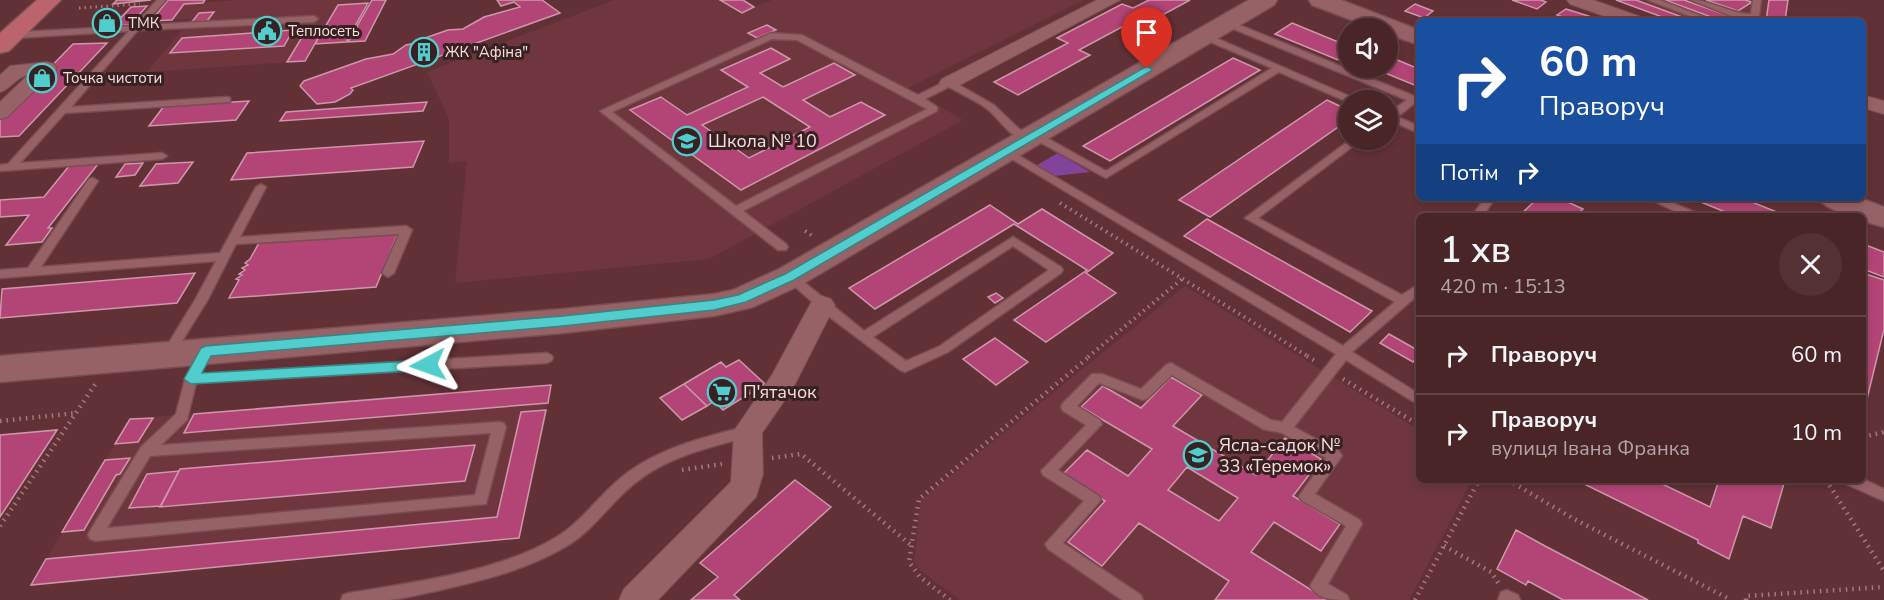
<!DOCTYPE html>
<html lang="uk">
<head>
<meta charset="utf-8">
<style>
	body { margin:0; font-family:"Nunito Sans",sans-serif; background:#533134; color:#f1f3f6; height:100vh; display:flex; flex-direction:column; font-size:22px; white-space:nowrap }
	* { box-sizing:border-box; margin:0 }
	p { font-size:20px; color:#b1a5a8 }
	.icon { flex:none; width:33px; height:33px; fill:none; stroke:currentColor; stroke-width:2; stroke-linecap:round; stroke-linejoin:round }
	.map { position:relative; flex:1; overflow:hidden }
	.sheet { position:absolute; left:1416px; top:213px; width:450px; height:270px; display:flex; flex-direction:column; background:#492528; border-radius:9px; box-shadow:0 3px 9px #0003,0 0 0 2px #614245 }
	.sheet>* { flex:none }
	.hud { position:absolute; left:1416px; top:18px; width:450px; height:183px; border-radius:9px; box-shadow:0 3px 9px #0003,0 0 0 2px #614245; background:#1a4fa0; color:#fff; overflow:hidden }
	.tools { position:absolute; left:1338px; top:18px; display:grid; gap:12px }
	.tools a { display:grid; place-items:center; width:60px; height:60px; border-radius:50%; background:#492528; box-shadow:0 3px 9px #0003,0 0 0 2px #614245; font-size:30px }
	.pin { position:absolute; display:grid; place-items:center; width:51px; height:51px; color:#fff; margin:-62px -26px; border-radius:50% 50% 50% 0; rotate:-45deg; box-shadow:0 0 6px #0007 }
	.pin .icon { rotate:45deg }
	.me { position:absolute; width:66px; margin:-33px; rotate:266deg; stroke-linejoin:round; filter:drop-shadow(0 0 4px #0008) }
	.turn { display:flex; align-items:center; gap:21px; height:126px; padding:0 24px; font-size:27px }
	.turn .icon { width:78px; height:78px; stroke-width:2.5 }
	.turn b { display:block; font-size:42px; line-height:51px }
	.then { display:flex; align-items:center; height:57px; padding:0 24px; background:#0003; gap:12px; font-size:22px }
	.round { display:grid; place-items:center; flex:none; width:63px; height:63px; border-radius:32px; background:#533134 }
	.overview { display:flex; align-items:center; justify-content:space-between; height:102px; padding:0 24px }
	h1 { font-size:36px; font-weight:600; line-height:45px }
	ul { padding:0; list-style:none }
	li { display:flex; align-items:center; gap:18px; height:78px; padding:0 24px; border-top:2px solid #614245 }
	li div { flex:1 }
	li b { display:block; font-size:22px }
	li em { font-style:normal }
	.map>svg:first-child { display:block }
</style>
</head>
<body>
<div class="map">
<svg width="1884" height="600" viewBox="0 0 1884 600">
	<rect width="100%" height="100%" fill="#613135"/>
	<path fill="#6f373d" d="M237,0H370L346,42L315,44L305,61L147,72L191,19L172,20L184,4Z
		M614,0H720L742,12L772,0H1084L908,88L963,120L709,259L455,283L467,161L449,163V119L427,72Z
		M1616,0H1788L1785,21H1673Z
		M1185,286L1419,430V480H1472L1409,600H960L921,571L914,561L921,500Z
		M551,385L519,538L31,585L130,419Z"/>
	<path fill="#82439b" d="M1058,153L1090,172L1055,176L1037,165Z"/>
	<path fill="#b24476" stroke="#ce98ac" stroke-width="1.5" fill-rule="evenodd" d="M117,0H151L113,4Z
		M168,0H205L203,3L184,4L172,20L151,21Z
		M372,0H386L365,41L348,42Z
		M497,0H542L560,13L351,88L353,90L350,94L335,102L317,104L300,86L304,81L366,59L393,54L406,45L421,42L419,40L448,30L463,29L484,17L520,7L514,2L501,6Z
		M720,0H743L754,7L742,13Z
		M1149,0H1190L1157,18L1146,14L1079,50L1090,55L1018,95L994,82L1068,43L1057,38L1122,4L1133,8Z
		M1512,0H1541L1546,2L1537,9Z
		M1616,0H1636L1693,21H1673Z
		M1665,0H1684L1732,17L1722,21Z
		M1706,0H1745L1752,2L1738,11Z
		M1769,0H1788L1785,21H1766Z
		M368,3L346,42L315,44L338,5Z
		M1415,4L1433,11L1424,18L1405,11Z
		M147,6L130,25L113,26L131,7Z
		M1566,9L1592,17L1588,21H1574L1557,15Z
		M214,12L207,21L192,22L199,13Z
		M1292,23L1348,46V58L1344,56L1338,60L1275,34Z
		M767,25L776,30L757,38L748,33Z
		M324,28L305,61L287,62L307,29Z
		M293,30L284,46L170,53L182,38Z
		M107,43L19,136L0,137V119L73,44Z
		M771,48L790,59L760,73L783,87L834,63L855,75L803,100L830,117L861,102L885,115L741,190L630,110L661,97L687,115L748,87L721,70ZM763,97L810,127L749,158L702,125Z
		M1388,56L1419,69V87L1373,68H1388Z
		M1233,58L1260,70L1110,161L1083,146Z
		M1327,100L1348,110V120L1210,217L1179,200Z
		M249,101L236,120L149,126L164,106Z
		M427,102L423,111L280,121L286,112Z
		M424,141L413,167L231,180L247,153Z
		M193,162L178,183L140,186L156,164Z
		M143,163L135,175L116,177L125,164Z
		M98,164L48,228H52L42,242L6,245L29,215L0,217V200L44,197L69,166Z
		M1559,198L1583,209L1576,216H1519L1538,198Z
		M1691,198H1742L1787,216H1735Z
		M990,205L1018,224L1042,209L1113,253L1086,273L1116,293L1046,342L1014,320L1087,270L1014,224L875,309L849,288Z
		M1207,219L1316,280L1372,311L1350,332L1184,236Z
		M398,233L376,287L229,298L239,280L236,279L242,275L239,274L245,270L242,268L248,265L245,263L250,259L259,243Z
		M1863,244L1884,252V277L1863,269Z
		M195,273L177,303L0,318L2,289Z
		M1863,273L1884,280V329L1867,399L1863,398Z
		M996,293L1003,298L995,303L988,297Z
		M1389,334L1419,351V355L1413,362L1380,343Z
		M995,338L1028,362L996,385L963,359Z
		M739,360L765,384L723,410L714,401L707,406L684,384L721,362L726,367Z
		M1171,377L1202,395L1173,426L1256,475L1285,438L1321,459L1293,496L1340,524L1321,551L1274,522L1251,552L1327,600H1215L1229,581L1139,523L1102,566L1068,542L1105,501L1063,474L1087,450L1128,476L1152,449L1081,407L1103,386L1141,408ZM1187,467L1238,498L1219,521L1168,490Z
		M684,384L707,406L682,420L660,398Z
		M551,385L548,403L184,433L194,414Z
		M546,410L519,538L31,585L46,559L497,517L521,412Z
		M153,418L138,442L115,444L130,419Z
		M57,430L0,517V435Z
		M475,445L465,481L160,507L180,469Z
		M130,458L120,474L116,475L84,530L62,532L105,460Z
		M179,471L161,506L129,508L147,474Z
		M795,480L831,507L734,595L740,600H691L718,577L700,563Z
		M1576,480H1654L1710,507L1719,480H1785L1771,528L1743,516L1729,559L1698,543V540Z
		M1516,530L1545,546L1648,600H1563L1528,581L1526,585L1497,569Z"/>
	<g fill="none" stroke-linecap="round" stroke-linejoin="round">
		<g stroke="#774e52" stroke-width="3">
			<path id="lane" d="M157,0H166L143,25L314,16L318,19L314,22L138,30L71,107L227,97L230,98V102L65,113L20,163L162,153L167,156L162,159L0,171V165L8,164L129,31L0,39V33L134,26Z
				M1648,0H1660L1714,21H1702Z
				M1691,0C1712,0 1730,14 1751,14L1753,0H1761L1759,17L1755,20L1734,21L1736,18Z
				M1227,20L1419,98V104L1415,103L1397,117L1419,126V133L1391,121L1388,122V113L1407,100L1224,25V21Z
				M771,33L802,35L918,95L946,81H952L994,105L1018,128L1029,135L1030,133H1038L1106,171L1272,68L1201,38V34H1207L1358,100L1348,102L1279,72L1106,178L1032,138V141C1013,144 1000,118 986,108C975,100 961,94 949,87L925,99L937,107V111L743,211L786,244L788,247L786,250H778L600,111ZM772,39L797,40L927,109L736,206L612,112Z
				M1350,140H1361L1258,218L1402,295L1419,284V294L1352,352L1419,394V405L1346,360L1294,427L1340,452L1342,456L1315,494L1360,520L1362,524L1328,584L1347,595L1349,600C1334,600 1318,600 1310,586L1346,526L1301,500L1299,496L1326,458L1282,433L1263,429L1172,375L1148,398L1143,400L1099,383L1077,406L1100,420L1102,424L1058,470L1099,496L1101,500L1063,543L1141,595L1143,600H1122L1048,549L1045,544L1084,501L1043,475L1041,471L1086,425L1063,411L1061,407L1063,403L1092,374H1102L1141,389L1166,365L1171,363L1271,420L1282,422L1336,354L1000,152L1001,150H1009L1343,346L1395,302L1245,218Z
				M93,178L98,181L41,267L220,253L256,187L261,184L266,187L240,237L406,226L412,230L394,273L388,277L382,273L399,234L236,244L207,301L172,357H164L162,354L195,300L216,261L0,278V270L28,268L89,179Z
				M1485,198H1495L1483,216H1472Z
				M1647,198H1661L1699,214L1700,216H1685Z
				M1013,237L1061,267L1063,270L1061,273L948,352L905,372L900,370L827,315L784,277L786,274H794L864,331ZM1013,246L1049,270L940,346L906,361L873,337Z
				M206,347L210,349L212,352L200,374L547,353L551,355L553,358L551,361L547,363L196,383L187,420L161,445L499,422L504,423L506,427L486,504L95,541L90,539L88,535L90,531L141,447L176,414L185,379L202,349ZM491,433L475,495L107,528L150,456Z
				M748,426L753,427L755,431L753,435C714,447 673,454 639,480C612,499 595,530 565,547C526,570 480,581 436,591C420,594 403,599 387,600C372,600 356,600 341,600L343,595L349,593C414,582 498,572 555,538C579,524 595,501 615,483C652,449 702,438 748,426Z
				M1863,479L1884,489V501L1846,484L1844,480Z
				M1507,590L1518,595L1520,600H1498L1501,592Z"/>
		</g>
		<g stroke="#774e52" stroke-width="2">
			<path id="street" d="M1097,0H1120L956,87H942L939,83L942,79Z
				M1567,0H1593L1641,17L1644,21H1618L1570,4Z
				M47,62L54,64L57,68L54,72L7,117L0,119V102L28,75C17,76 11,89 0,92V75L10,66Z
				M1863,95L1884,101V114L1863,108Z
				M822,296L831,299L835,305L793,388L762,433L763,474L756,497L658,600H619L624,589L731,482L734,431L772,375L813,299Z"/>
		</g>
		<g stroke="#774e52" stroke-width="3">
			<path id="secondary" d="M1249,0H1277L1274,5L801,285L753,307L714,316L563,333L0,382V356L563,309L714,294L733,290L779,269Z
				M1309,0H1341L1419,30V45L1388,34V28H1373L1312,5Z
				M1818,198H1860L1884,207V227L1863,221V216C1848,216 1827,210 1818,198Z"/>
		</g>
		<g stroke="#774e52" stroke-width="3">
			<path id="primary" d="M37,0H61L9,51L0,53V33Z"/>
		</g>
		<path stroke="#a37a7d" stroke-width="3" stroke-dasharray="1.5 4" stroke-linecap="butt" d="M79,8L140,4"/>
		<path stroke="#a37a7d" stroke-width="4" stroke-dasharray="1.5 4.5" stroke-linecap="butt" d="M1060,203L1309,357
			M805,231L814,237
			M1088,357L1182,279"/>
		<path stroke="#a37a7d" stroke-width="4.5" stroke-dasharray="1.5 5" stroke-linecap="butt" d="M1307,356L1317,362
			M1343,379L1419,425
			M0,421L77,413
			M1863,437L1884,432
			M772,458L801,454L911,545
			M682,470L722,464
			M1508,480L1574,519L1731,600
			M1826,480L1884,571
			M0,526L96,383
			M1444,546L1491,572L1499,584
			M950,600L920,577L909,562L919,499L1090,356
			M1415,600L1479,480
			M1746,600V596L1884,587"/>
		<use href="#lane" fill="#976265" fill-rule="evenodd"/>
		<use href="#street" fill="#976265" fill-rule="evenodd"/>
		<use href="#secondary" fill="#976265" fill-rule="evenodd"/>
		<use href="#primary" fill="#bc646c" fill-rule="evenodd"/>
	</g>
	<path fill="#52cdcd" stroke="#358585" stroke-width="1.5" d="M1147,66L1152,69L1151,71L794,280L746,302L714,310L563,326L211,356L202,373L428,360L435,365L428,370L191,384L184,379L201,348L206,346L563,316L714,300L738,295L785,274Z"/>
	<defs>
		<g id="shop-ring" transform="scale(1.5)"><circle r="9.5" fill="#372122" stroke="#52cdcd" stroke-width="1.5"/><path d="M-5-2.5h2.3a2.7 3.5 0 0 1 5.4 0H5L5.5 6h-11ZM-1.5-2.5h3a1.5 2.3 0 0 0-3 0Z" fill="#52cdcd"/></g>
		<g id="civic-ring" transform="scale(1.5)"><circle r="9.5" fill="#372122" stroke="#52cdcd" stroke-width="1.5"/><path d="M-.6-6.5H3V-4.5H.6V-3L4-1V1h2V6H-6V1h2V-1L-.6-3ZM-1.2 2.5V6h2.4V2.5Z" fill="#52cdcd"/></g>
		<g id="building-ring" transform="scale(1.5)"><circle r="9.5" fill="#372122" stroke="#52cdcd" stroke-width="1.5"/><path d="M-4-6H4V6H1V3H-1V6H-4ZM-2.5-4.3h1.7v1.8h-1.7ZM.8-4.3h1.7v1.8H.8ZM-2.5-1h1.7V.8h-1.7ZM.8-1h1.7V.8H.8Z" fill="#52cdcd"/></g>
		<g id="school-ring" transform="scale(1.5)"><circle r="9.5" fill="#372122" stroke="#52cdcd" stroke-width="1.5"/><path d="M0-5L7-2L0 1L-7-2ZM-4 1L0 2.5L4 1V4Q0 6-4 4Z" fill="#52cdcd"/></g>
		<g id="supermarket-ring" transform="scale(1.5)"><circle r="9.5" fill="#372122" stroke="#52cdcd" stroke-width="1.5"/><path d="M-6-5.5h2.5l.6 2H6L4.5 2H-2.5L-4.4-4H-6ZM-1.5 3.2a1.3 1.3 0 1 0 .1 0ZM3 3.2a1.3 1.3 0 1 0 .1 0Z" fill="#52cdcd"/></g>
	</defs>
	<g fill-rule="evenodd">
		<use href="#shop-ring" x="107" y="23"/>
		<use href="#civic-ring" x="267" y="31"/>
		<use href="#building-ring" x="424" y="52"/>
		<use href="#shop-ring" x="42" y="78"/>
		<use href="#school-ring" x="687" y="141"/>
		<use href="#supermarket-ring" x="722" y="392"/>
		<use href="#school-ring" x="1198" y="455"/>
	</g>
	<g text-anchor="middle" stroke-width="6" stroke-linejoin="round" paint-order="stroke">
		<g font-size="15" fill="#fcddde" stroke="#372122" text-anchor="start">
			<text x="128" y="28">ТМК</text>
			<text x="288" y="36">Теплосеть</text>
			<text x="445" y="57">ЖК "Афіна"</text>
			<text x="63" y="83">Точка чистоти</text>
		</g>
		<g font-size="18" fill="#fcddde" stroke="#372122" text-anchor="start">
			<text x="708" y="147">Школа № 10</text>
			<text x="743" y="398">П'ятачок</text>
			<text x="1219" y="451">Ясла-садок №<tspan x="1219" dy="21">33 «Теремок»</tspan></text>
		</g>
	</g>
</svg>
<div class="tools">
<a><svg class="icon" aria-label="sound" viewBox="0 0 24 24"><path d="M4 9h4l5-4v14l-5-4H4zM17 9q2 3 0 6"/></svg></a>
<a><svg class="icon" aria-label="layers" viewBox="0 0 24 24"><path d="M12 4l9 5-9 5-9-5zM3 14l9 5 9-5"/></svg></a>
</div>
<div class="pin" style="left:1147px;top:69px;background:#d93025"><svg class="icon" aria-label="arrive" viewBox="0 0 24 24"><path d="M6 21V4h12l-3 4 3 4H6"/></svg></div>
<svg class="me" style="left:428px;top:365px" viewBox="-20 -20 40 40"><path d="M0-17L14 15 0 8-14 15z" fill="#52cdcd" stroke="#fff" stroke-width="4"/></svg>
<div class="hud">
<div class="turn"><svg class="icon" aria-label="right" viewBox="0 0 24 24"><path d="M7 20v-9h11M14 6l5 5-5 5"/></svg><div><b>60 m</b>Праворуч</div></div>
<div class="then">Потім<svg class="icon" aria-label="right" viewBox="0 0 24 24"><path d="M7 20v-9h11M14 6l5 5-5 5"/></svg></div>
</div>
<section class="sheet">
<div class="overview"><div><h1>1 хв</h1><p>420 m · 15:13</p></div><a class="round"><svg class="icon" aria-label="close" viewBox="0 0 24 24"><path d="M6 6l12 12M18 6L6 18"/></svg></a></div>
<ul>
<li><svg class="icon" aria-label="right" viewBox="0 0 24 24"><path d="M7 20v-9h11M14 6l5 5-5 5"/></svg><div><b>Праворуч</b></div><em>60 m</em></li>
<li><svg class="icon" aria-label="right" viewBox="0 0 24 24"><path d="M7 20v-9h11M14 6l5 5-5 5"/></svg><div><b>Праворуч</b><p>вулиця Івана Франка</p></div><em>10 m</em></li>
</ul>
</section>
</div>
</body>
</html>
